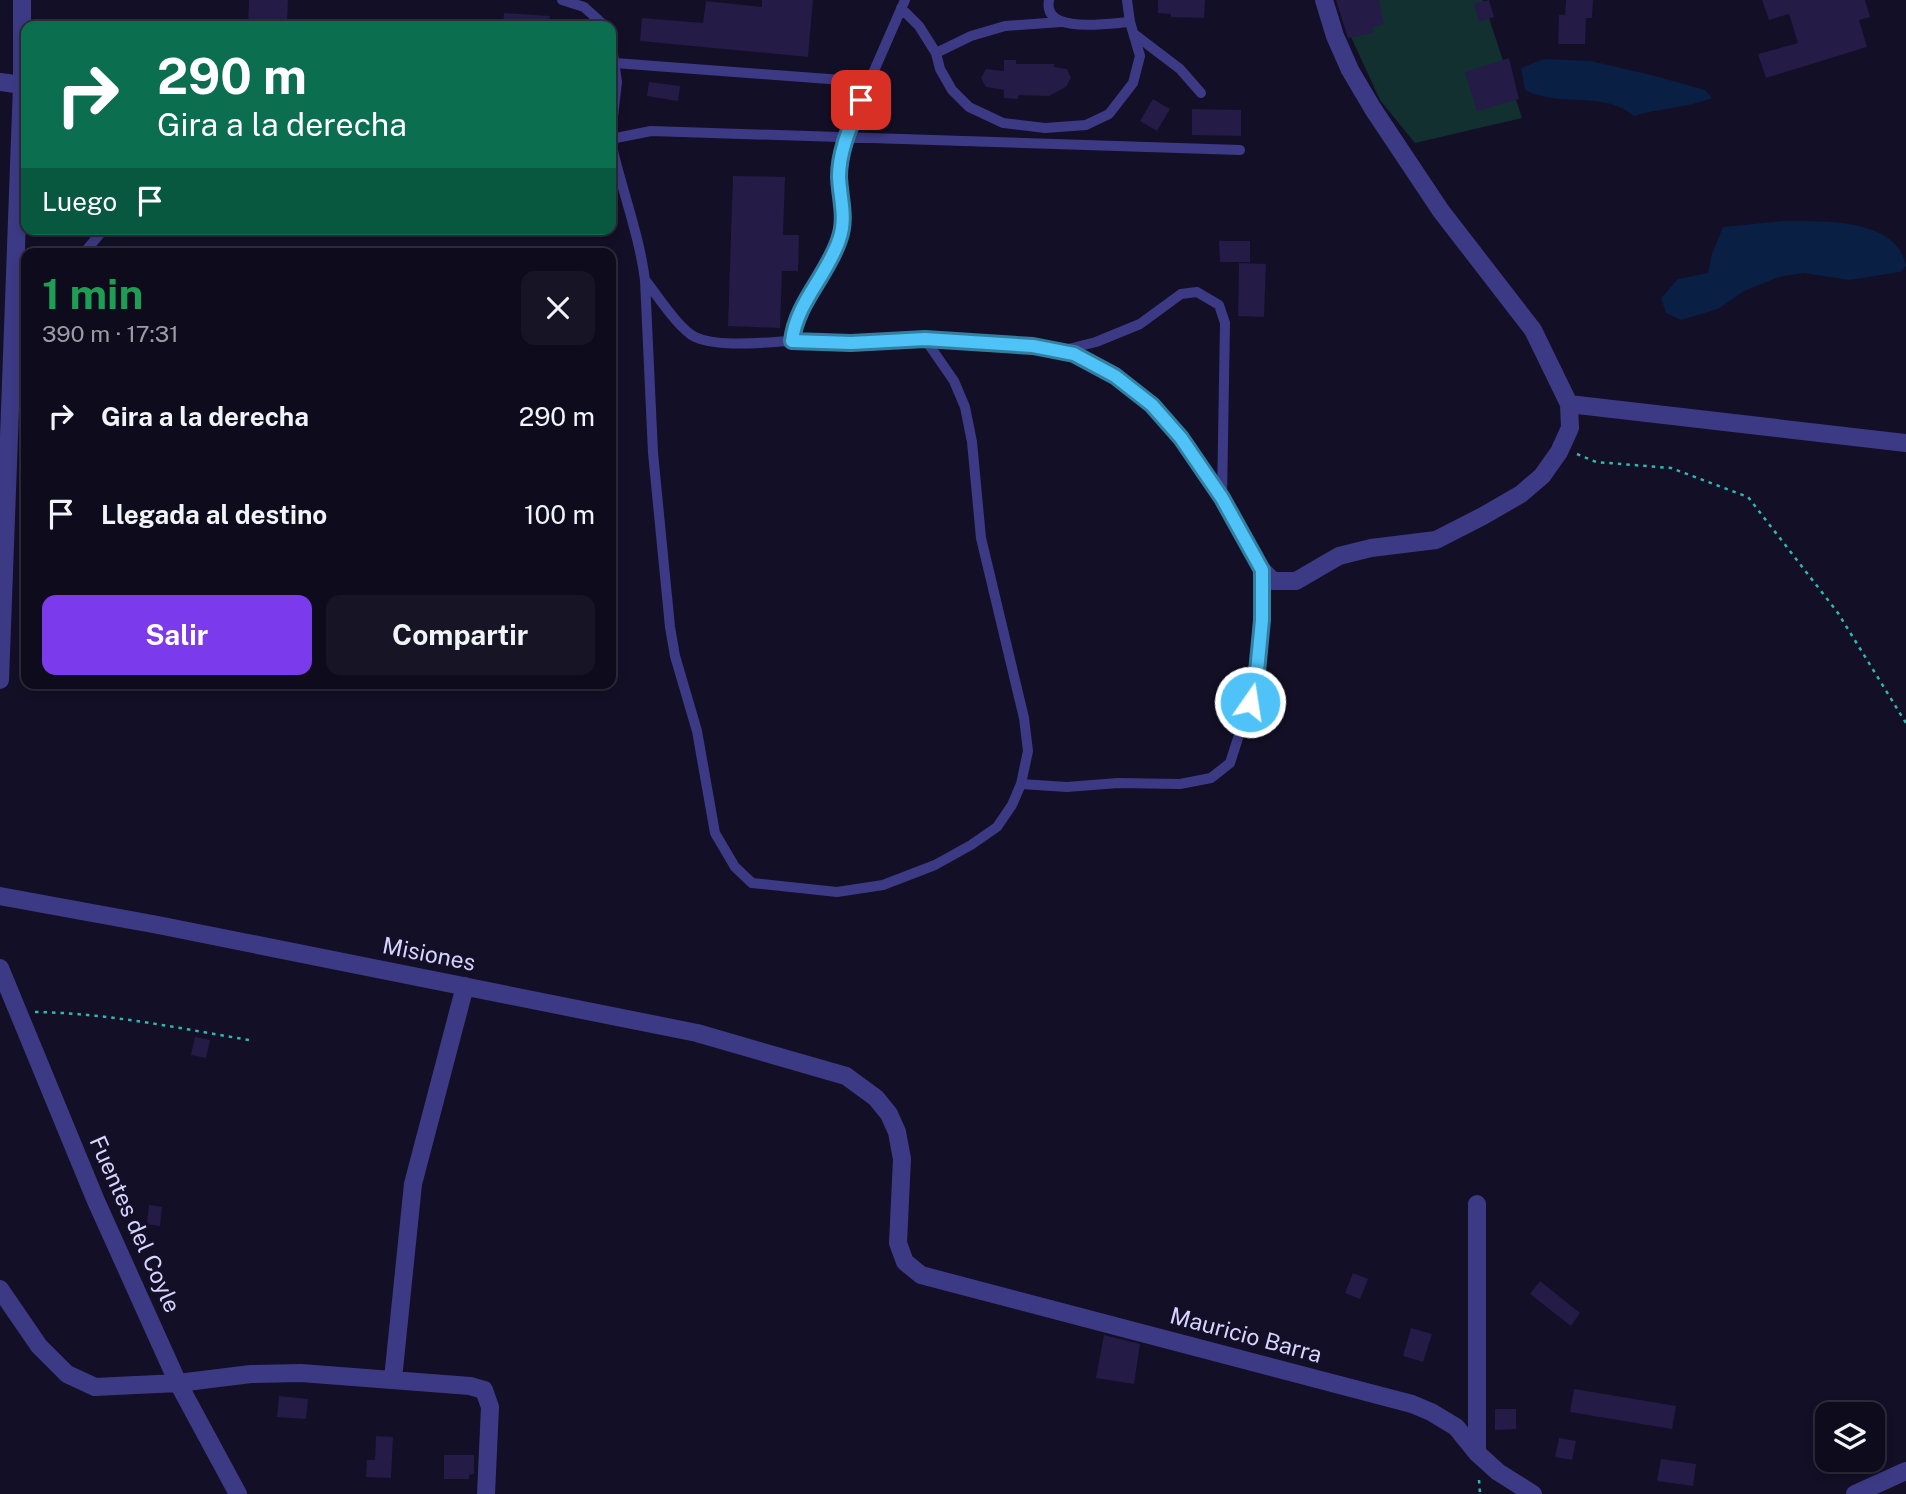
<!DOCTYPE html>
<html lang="es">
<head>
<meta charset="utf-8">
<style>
	body { margin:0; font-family:"Public Sans",sans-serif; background:#171425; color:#f1f3f6; height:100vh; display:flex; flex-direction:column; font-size:26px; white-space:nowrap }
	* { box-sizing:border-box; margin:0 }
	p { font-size:23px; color:#9b9ba3 }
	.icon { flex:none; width:38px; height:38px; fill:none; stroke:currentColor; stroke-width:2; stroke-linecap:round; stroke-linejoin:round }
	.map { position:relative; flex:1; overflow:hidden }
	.sheet { position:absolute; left:21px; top:248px; width:595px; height:441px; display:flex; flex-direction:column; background:#0e0b1c; border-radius:14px; box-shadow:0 4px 10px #0003,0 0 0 2px #2e2b3b }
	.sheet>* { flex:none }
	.banner { position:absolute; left:21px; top:21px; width:595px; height:214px; border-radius:14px; box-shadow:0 4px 10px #0003,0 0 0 2px #2e2b3b; background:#0b6e4f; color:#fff; overflow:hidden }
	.fabs { position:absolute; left:1815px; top:1402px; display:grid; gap:14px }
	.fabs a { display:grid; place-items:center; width:70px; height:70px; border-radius:14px; background:#0e0b1c; box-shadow:0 4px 10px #0003,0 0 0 2px #2e2b3b; font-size:35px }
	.pin { position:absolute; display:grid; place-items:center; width:60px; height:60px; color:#fff; margin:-30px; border-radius:14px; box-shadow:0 4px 10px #0006 }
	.me { position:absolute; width:77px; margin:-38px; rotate:13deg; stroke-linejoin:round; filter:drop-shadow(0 0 5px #0008) }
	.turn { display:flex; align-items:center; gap:24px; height:147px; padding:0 21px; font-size:32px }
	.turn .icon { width:91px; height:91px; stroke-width:2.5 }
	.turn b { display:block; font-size:49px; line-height:60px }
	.then { display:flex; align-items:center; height:66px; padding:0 21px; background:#0003; gap:14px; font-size:26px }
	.round { display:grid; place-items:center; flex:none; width:74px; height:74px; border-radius:14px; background:#171425 }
	.head { display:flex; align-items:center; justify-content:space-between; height:119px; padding:0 21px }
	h1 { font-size:42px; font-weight:700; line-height:52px; color:#1e9e55 }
	.action { display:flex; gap:14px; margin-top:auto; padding:14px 21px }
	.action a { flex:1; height:80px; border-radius:14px; background:#7c3aed; color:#fff; font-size:28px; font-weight:700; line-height:80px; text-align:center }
	.action a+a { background:#171425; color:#f1f3f6 }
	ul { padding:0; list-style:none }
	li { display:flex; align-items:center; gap:21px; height:98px; padding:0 21px }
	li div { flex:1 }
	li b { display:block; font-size:26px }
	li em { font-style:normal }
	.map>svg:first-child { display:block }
</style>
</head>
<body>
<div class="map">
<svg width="1906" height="1494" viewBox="0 0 1906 1494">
	<rect width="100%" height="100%" fill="#130f26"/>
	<path fill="#12302f" d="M1338,0H1483L1522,118L1415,143L1380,100L1346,26Z"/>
	<path fill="#0a1f44" d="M1544,59L1591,61L1655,76L1705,90L1712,98C1687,108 1660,108 1634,116C1604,90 1558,108 1525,90L1521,68Z
		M1783,221C1821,221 1897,217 1906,266L1900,272L1850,280L1803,273L1779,277L1744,291L1718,309L1681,320L1666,313L1661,298L1678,279L1708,273L1712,254L1723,227Z"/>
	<path fill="#241b47" d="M249,0H288L287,26H248Z
		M762,0H813L808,57L640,41L642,18L703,23L706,1L762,7Z
		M1158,0H1205L1204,18L1171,17V14L1158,13Z
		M1336,0H1379L1384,24L1372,27L1373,33L1348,38Z
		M1489,0L1494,17L1479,22L1474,3Z
		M1566,0H1593L1592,18H1586L1585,44H1558L1559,15H1565Z
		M1762,0H1865L1870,17L1859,20L1867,47L1766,78L1758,54L1798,43L1789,14L1769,20Z
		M504,13L550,16L549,26H503Z
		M1509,58L1519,99L1477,111L1465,72Z
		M1004,60H1016V64H1054V67L1067,69L1071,78L1066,87L1049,96L1018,95V99L1004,98V90L986,87L981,78L986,69L1004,71Z
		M649,82L680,86L678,101L647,96Z
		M1153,99L1170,109L1157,131L1140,121Z
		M1192,109L1241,110V136L1192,135Z
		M733,176L785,177L783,235H799L798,271H782L780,328L728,326Z
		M1219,241H1250V262H1220Z
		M1239,263L1266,264L1264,317L1238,316Z
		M195,1037L210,1040L206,1058L191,1055Z
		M149,1205L162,1207L160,1226L147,1224Z
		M1353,1273L1368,1279L1360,1299L1345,1293Z
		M1540,1281L1580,1313L1571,1326L1530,1294Z
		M1411,1328L1432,1334L1423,1362L1403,1356Z
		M1104,1335L1140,1344L1134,1384L1096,1378Z
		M1574,1389L1676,1406L1672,1429L1570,1412Z
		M279,1396L308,1399L306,1419L277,1417Z
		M1495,1409H1516V1429L1495,1430Z
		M376,1436L393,1437L391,1478L366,1477L367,1460H375Z
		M1559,1438L1576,1441L1572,1460L1555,1457Z
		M444,1455H474V1474L469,1475V1479H444Z
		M1661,1459L1696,1464L1693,1486L1657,1481Z"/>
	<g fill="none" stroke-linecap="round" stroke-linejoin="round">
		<path stroke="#2fb8b0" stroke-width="2.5" stroke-dasharray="3.5 5" stroke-linecap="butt" d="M1577,454L1596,462L1671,468L1748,497L1838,613L1906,723
			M35,1012C107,1013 178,1028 249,1040
			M1479,1480L1480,1494"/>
		<path stroke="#3d3a85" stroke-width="10" d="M562,0L584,7L605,26
			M905,0L845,137L839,176L845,222L839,242L794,323L792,341L851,343L925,339L1033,346L1074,354L1115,376L1152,405L1181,438L1222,498L1262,570V620L1256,682L1230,763L1211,778L1180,784L1118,783L1067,787L1021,784
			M1049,0C1042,35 1110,23 1130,22L1127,0
			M901,8L919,26L936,53L940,69L952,90L969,107L1003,123L1045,128L1086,125L1109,114L1133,83L1140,56L1130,22
			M1134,34L1180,69L1201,93
			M611,40L617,82L611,134
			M936,53L971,36L1005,26L1061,22
			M615,63L869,82
			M611,139L651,131L1240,150
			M611,142C621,188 639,233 645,280L653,453L670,627L675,656L697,731L715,833L735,867L752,883L837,892L883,885L935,865L971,845L997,827L1012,805L1021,784L1028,751L1024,718L981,538L972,442L965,407L954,381L925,339
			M83,254L104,229
			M645,280C658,296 678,328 695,337C718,348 766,342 792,341
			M1064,350L1096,342L1140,324L1181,294L1197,292L1219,305L1225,323L1222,498"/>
		<path stroke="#3d3a85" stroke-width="18" d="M0,82L22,85
			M1569,404L1906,443
			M1262,570L1273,581H1296L1339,556L1371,548L1436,540L1483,516L1521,494L1542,476L1559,452L1570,428L1569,404L1533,330L1441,211L1373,109L1350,70L1335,36L1324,0
			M0,680L22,85V0
			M0,896L158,925L697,1033L846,1076L876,1098L889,1114L897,1132L902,1159L898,1243L905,1262L921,1275L1412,1404L1431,1412L1456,1427L1477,1453L1498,1472L1533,1494
			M0,968L96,1201L178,1383L238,1494
			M0,1289L39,1346L67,1374L95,1387L178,1383L251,1374L301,1373L470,1386L484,1390L490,1407L486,1494
			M393,1379L413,1184L465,986
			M1477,1453V1204
			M1855,1494L1906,1471"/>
	</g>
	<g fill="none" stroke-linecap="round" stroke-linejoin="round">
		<g stroke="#337fa1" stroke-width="18">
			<path id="route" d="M861,100C851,125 839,150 839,177C840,200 847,218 839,240C827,276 796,303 792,341L851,343L925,339L1033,346L1074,354L1115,376L1152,405L1181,438L1222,498L1262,570V620L1256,682L1250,702"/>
		</g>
		<use href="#route" stroke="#4fc3f7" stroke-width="12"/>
	</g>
	<g text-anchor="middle" stroke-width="7" stroke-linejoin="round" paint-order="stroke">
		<g font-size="23" fill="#d9d4ff" stroke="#130f26">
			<text transform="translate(429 954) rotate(11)" y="8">Misiones</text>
			<text transform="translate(135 1224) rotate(66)" y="8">Fuentes del Coyle</text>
			<text transform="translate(1246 1335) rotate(15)" y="8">Mauricio Barra</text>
		</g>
	</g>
</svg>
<div class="fabs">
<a><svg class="icon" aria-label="layers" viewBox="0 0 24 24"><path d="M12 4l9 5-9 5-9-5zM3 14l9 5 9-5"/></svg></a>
</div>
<div class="pin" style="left:861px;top:100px;background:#d93025"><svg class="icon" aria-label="arrive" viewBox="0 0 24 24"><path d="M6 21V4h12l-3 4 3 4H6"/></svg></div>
<svg class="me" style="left:1250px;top:702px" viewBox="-20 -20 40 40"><circle r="17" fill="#4fc3f7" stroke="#fff" stroke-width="3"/><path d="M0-11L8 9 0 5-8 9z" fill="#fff"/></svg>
<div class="banner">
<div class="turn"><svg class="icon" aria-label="right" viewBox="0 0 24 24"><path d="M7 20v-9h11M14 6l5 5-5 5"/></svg><div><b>290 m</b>Gira a la derecha</div></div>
<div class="then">Luego<svg class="icon" aria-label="arrive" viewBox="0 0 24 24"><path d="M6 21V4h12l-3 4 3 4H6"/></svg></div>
</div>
<section class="sheet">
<div class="head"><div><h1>1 min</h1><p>390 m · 17:31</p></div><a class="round"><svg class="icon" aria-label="close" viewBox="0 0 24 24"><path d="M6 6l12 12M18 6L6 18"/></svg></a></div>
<ul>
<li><svg class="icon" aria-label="right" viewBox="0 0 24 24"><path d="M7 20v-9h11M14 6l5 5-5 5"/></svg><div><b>Gira a la derecha</b></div><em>290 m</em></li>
<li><svg class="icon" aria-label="arrive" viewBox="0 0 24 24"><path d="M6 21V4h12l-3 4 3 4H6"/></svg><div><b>Llegada al destino</b></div><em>100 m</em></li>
</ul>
<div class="action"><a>Salir</a><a>Compartir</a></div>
</section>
</div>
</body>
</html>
